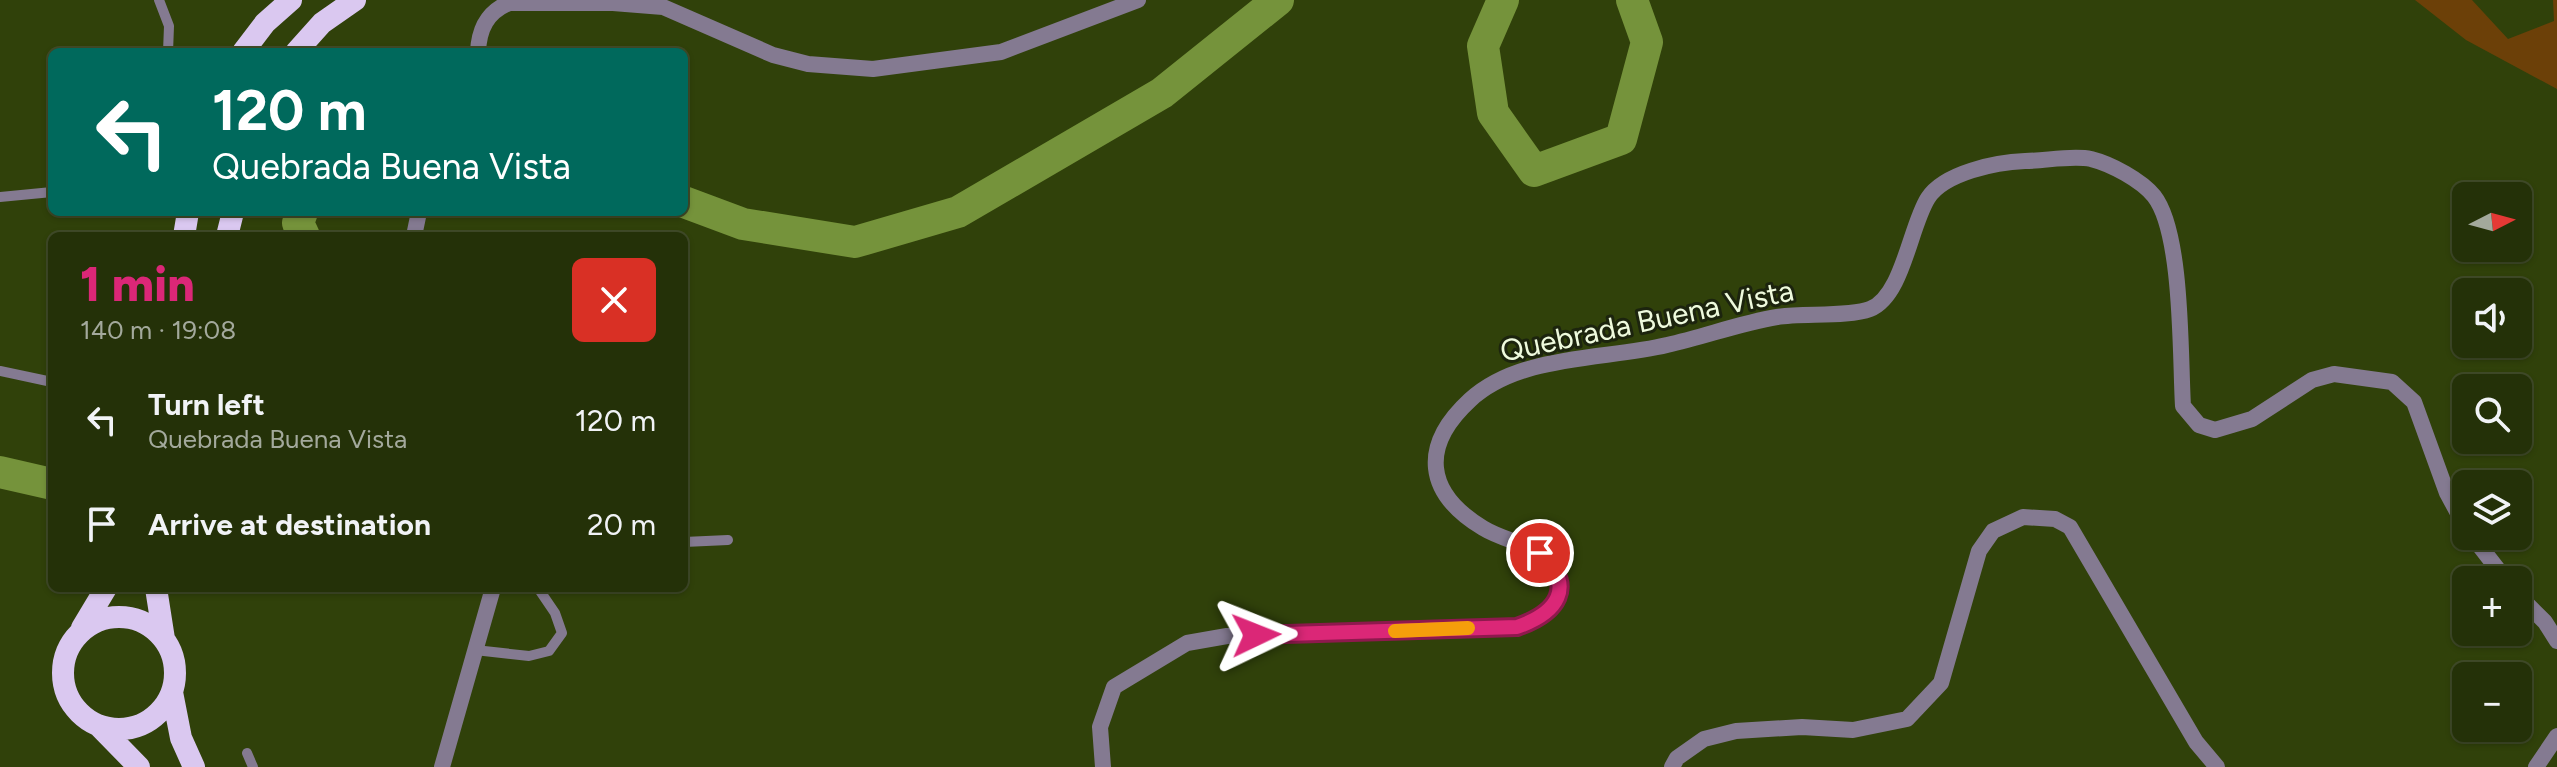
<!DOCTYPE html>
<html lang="en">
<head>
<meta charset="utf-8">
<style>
	body { margin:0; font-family:Figtree,sans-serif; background:#303d16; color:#f1f3f6; height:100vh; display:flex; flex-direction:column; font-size:30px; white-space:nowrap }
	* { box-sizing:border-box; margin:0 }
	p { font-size:26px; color:#a3a99c }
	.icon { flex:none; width:44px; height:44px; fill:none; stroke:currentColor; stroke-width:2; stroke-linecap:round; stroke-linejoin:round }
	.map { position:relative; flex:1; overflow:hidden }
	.drawer { position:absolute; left:48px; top:232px; width:640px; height:360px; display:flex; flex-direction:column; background:#243108; border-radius:12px; box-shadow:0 2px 6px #0004,0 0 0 2px #414c29 }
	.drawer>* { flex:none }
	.top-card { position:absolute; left:48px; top:48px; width:640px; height:168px; border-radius:12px; box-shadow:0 2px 6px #0004,0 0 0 2px #414c29; background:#00695c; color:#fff; overflow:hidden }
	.needle { width:52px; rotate:84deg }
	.buttons { position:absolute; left:2452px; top:182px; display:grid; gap:16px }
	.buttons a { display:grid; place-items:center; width:80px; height:80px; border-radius:12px; background:#243108; box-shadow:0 2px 6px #0004,0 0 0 2px #414c29; font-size:40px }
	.pin { position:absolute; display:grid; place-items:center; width:68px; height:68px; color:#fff; margin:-34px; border:4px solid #fff; border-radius:50%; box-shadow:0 2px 8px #0007 }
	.me { position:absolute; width:88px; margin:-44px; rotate:88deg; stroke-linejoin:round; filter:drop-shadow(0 0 6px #0008) }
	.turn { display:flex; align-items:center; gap:28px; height:168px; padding:0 32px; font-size:36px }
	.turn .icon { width:104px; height:104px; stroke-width:2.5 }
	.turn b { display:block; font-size:56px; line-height:68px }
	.round { display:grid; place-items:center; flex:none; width:84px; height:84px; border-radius:12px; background:#303d16 }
	.head { display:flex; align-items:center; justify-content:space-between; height:136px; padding:0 32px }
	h1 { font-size:48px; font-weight:800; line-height:60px; color:#db2777 }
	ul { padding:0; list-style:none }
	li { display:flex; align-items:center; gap:24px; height:104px; padding:0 32px }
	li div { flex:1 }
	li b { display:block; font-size:30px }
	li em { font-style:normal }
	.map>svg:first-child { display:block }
</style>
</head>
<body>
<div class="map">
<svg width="2557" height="767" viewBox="0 0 2557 767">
	<rect width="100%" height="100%" fill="#30410a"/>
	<path fill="#6c4008" d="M2415,0H2472L2508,39L2554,21L2553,0H2557V89L2466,40Z"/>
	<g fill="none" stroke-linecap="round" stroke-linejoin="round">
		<path stroke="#75933b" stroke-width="32" d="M1503,0L1483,46L1493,113L1534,171L1621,139L1647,42L1632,0
			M684,202L743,224L855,242L958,212L1162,93L1278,0
			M302,212L298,223L304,236
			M0,472L52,484"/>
		<path stroke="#847a91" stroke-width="10" d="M159,0L169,26L168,52
			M0,197L52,192
			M0,371L52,382
			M684,542L728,540
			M475,650L529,656L549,651L562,633L555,613L538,588
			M247,753L253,767"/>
		<path stroke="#847a91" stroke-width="16" d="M478,52C479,29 487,12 509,3H613L663,7L773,55L808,64L873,69L1001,52L1138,0
			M414,236L419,212
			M2472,536L2506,580
			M2518,595L2545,622L2557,641
			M442,767L493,588
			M1103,767L1100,727L1114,687L1187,643L1227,636L1517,627C1541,619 1565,608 1557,578C1554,566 1549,559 1539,552C1521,542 1501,539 1483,528C1425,493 1420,446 1470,400C1520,354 1605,360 1667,345C1704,337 1740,323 1777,317C1802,313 1849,317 1870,309C1903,296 1910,226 1928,198C1944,173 1996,162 2025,161C2045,161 2072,155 2091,159C2111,164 2141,180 2154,196C2183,233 2180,357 2183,406L2199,425L2215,430L2252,419L2312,380L2334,374L2392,382L2414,402L2447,493L2466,528
			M1672,767L1677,758L1704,739L1736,731L1802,727L1853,730L1907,719L1941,683L1979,551L1993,531L2023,517L2055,519L2070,527L2196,742L2217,767
			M2536,767L2557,736"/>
		<path stroke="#dac8f0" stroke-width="22" d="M243,52L265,23L291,0
			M296,52L322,23L355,0
			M184,236L188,212
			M227,236L233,212
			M156,588L164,639
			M63 673a56 56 0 1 1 112 0a56 56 0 1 1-112 0Z
			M82,628L106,588
			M172,692L181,738L194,767
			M99,726L139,767"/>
	</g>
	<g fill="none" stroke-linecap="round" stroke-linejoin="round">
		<g stroke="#8e194d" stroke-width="20">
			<path id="route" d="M1256,635L1517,627C1557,613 1577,587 1540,553"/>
		</g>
		<use href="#route" stroke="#db2777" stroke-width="14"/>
		<path stroke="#f59e0b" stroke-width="14" d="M1395,631L1468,628"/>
	</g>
	<g text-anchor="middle" stroke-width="6" stroke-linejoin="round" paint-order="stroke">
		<g font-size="30" fill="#eefadd" stroke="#1c240e">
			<text transform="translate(1647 321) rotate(-12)" y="10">Quebrada Buena Vista</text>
		</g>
	</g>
</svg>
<div class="buttons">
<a><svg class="needle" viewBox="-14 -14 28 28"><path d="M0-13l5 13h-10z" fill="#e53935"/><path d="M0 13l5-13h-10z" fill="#a3a99c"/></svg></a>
<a><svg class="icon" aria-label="sound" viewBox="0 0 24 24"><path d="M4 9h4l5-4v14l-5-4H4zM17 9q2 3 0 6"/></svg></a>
<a><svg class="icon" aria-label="search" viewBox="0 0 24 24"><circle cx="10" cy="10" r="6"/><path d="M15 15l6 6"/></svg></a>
<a><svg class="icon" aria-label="layers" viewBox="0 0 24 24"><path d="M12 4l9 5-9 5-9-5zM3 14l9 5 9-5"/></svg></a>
<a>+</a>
<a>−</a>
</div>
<div class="pin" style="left:1540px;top:553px;background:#d93025"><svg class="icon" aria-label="arrive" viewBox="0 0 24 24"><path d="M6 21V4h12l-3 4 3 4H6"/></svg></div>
<svg class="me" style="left:1256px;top:635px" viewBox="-20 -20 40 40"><path d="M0-17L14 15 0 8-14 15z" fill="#db2777" stroke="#fff" stroke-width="4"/></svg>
<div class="top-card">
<div class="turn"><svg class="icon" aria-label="left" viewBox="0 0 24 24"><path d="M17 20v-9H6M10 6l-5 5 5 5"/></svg><div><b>120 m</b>Quebrada Buena Vista</div></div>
</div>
<section class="drawer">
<div class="head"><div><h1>1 min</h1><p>140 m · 19:08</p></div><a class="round" style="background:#d93025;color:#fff"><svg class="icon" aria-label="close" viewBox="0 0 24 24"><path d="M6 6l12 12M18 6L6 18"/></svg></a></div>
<ul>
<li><svg class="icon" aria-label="left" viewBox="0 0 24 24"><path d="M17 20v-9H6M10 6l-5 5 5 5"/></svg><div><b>Turn left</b><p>Quebrada Buena Vista</p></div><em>120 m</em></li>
<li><svg class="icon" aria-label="arrive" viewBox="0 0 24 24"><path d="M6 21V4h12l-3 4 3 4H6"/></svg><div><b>Arrive at destination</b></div><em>20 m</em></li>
</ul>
</section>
</div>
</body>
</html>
